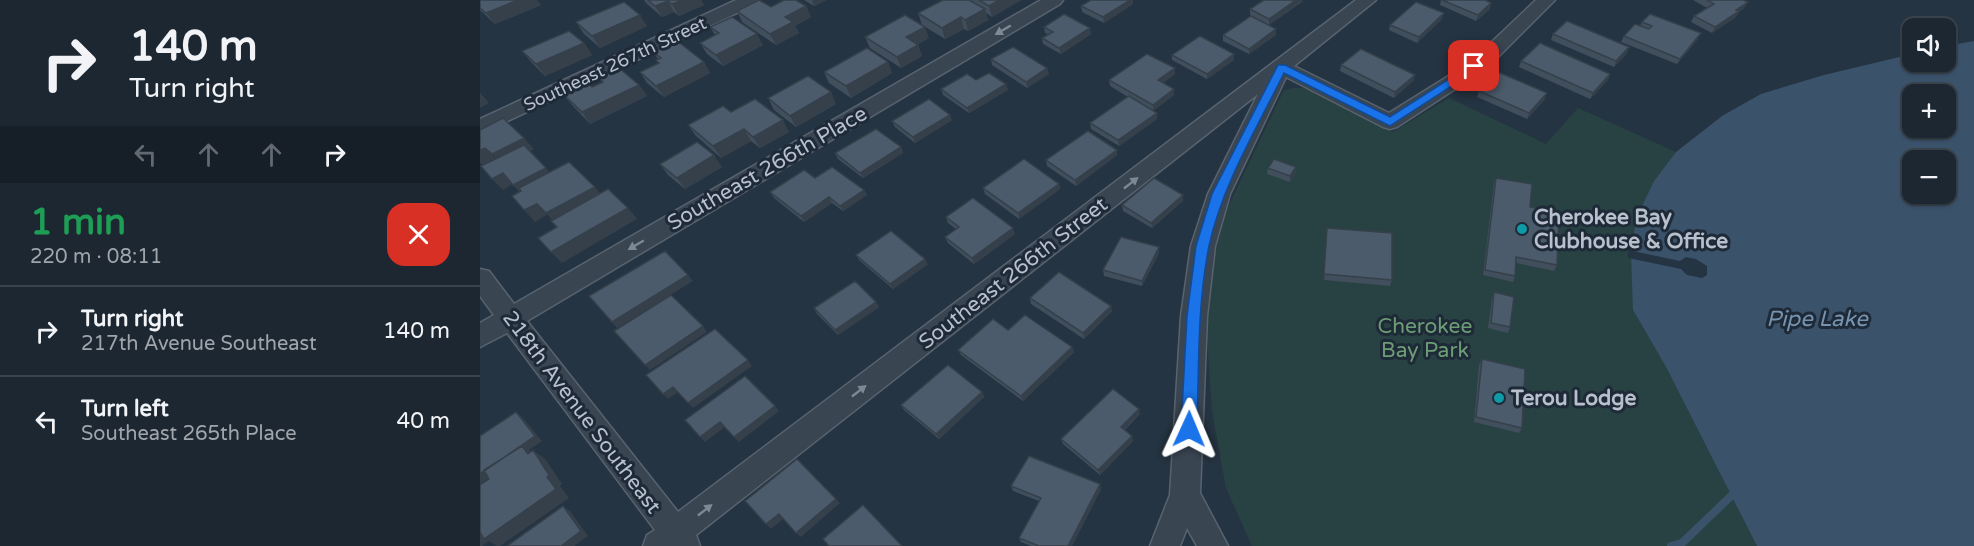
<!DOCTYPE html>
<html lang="en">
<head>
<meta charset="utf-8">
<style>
	body { margin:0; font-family:"Varela Round",sans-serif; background:#252f3a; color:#f1f3f6; height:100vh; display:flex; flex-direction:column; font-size:22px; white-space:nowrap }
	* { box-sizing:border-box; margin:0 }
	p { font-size:20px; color:#a0a5ac }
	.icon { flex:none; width:33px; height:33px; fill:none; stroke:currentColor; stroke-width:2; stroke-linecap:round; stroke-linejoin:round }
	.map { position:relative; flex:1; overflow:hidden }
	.side { display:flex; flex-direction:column; background:#1c2732; width:480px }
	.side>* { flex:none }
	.banner { background:#1c2732; color:#f1f3f6; overflow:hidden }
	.buttons { position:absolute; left:1422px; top:18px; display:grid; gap:12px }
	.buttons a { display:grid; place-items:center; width:54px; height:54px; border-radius:12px; background:#1c2732; box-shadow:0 2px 4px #0004,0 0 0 2px #3a444d; font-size:30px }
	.pin { position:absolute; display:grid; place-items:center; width:51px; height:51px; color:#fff; margin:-26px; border-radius:12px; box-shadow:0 3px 9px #0006 }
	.me { position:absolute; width:66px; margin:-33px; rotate:1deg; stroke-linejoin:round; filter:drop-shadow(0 0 4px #0008) }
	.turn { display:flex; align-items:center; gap:21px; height:126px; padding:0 30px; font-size:27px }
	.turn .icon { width:78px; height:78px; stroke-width:2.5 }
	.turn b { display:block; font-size:42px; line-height:51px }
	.lanes { display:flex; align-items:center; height:57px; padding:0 30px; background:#0003; justify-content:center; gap:30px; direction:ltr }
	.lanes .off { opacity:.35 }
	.round { display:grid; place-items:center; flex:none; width:63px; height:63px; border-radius:18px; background:#252f3a }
	.headline { display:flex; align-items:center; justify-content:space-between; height:102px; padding:0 30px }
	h1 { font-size:36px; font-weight:700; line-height:45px; color:#1e9e55 }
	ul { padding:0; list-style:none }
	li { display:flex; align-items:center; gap:18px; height:90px; padding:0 30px; border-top:2px solid #3a444d }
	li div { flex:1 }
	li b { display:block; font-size:22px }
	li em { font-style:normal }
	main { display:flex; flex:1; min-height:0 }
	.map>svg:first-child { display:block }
</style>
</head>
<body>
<main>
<section class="side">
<div class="banner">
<div class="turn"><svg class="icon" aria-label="right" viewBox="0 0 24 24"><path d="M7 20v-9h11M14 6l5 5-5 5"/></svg><div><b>140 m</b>Turn right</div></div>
<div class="lanes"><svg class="icon off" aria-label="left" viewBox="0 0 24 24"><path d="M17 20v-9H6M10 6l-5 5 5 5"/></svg><svg class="icon off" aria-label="ahead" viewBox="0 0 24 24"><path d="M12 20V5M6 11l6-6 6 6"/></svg><svg class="icon off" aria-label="ahead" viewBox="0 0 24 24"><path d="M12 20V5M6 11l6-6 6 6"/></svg><svg class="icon" aria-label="right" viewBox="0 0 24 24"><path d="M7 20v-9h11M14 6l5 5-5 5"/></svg></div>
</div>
<div class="headline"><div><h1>1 min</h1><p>220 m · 08:11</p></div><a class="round" style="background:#d93025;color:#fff"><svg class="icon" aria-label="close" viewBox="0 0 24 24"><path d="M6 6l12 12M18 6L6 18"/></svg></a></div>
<ul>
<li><svg class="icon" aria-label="right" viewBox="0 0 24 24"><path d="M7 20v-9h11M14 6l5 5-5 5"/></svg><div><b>Turn right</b><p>217th Avenue Southeast</p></div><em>140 m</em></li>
<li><svg class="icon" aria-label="left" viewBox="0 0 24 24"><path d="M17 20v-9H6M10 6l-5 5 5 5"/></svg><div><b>Turn left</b><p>Southeast 265th Place</p></div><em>40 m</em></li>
</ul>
</section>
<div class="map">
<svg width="1494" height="546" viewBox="0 0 1494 546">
	<rect width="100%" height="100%" fill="#253442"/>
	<path fill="#284243" d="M813,88H826L913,132L969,98L1066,144L1098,108L1196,152L1174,181L1153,310L1186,367L1277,546H772L746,488L732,411L724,295L746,211L804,90Z"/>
	<path fill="#3b526b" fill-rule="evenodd" d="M1494,41V546H1277L1186,367L1153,310L1151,253L1156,219L1174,181L1196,152L1242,116L1281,94L1344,75L1432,54V62H1466V46ZM1432,94H1466V128H1432ZM1432,160H1466V194H1432Z"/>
	<path fill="#253442" d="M1148,250L1200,261L1206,257L1216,259L1227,266V275L1222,278L1207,275L1201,269L1148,258Z"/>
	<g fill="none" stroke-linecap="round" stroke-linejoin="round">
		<path stroke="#3b526b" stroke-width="8" d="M1191,546L1202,543L1251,496"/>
		<g stroke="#58636f" stroke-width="3">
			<path id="street" d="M256,0H279L276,4L0,134V119Z
				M561,0H583L580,4L47,321L198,512L876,0H896L814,66L909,113L975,72L1000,53L1056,0H1075L1014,61L989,80L917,127L910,129L903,127L806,77L750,194L735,246L727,316L720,493L748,546H717L707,528L700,546H670L690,495L701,316L711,246L728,194L778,94L216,535L220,546H163L167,535L175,530L27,333L0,347V323L14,315L0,296V269L9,271L34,304Z"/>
		</g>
		<use href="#street" fill="#3a4552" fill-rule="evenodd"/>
	</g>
	<path fill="#414e5c" d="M0,0L61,5L15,24L0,10Z
		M164,0H221L224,5L199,16L194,12L182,17L167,4Z
		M324,0H346L334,6Z
		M463,0H541L512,17L506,13L508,20L488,31L484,29L465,39L442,25L438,13Z
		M611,0H653V4L624,23L602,12L601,6Z
		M961,0L1006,1L1010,9L996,21L960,5Z
		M1213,0H1263L1268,2L1264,8L1259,12L1256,17L1232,33L1211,22L1214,16L1227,8Z
		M823,1L789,25L770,15V9Z
		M326,6L331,17L315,26L319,33L296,45L262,22L257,11L291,7Z
		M962,19L937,43L909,30L910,25Z
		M96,22L167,26L120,48L104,34Z
		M1162,22L1218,39L1197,64L1141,42L1144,36L1160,26Z
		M230,27L283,45L243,66L227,54L220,43L235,35Z
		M564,27L611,34L581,54L563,44L562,38L568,34L565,33Z
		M796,29V35L769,54L743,41V35Z
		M1073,34L1149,47L1147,53L1134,67L1071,40Z
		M385,37L449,38L438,44L442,56L421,68L390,48Z
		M104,43L112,55L65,76L51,62L42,51Z
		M173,52L224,62L230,73L184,97L167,83L160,72L178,63L176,60L178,59Z
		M692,55L754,60L727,79L692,60Z
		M511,59L569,74L547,88L512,65Z
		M1041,61L1130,74L1128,80L1110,99L1039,67Z
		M408,62L412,73L371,98L349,83L344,72Z
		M861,65L934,80L914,98L860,71Z
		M695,68V74L683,83L694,95L673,111L677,113V119L639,146L611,129L610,123L648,97L630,86L629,80Z
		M119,78L159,85L167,96L110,124L92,105L83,94L112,87L122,82Z
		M496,80L528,90L489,113L463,95L461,89Z
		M999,91L1065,99L1047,119L997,97Z
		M288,98L356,104L316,127L294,110Z
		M251,112L309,132L280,148L271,141L241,158L216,136L208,125Z
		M472,120L435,143L415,127L412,121Z
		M421,147L423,153L383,178L358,159L355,153Z
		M637,155L596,186L567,166L566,160Z
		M180,164L242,167L205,189L188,175Z
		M788,168L816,173L810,182L787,174Z
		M335,178L384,190L387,195L363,211L352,203L324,222L294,198L290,192Z
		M1016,178L1050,207L1077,265L1074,271L1036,263L1035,276L1033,282L1003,275L1014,183Z
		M579,184L580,189L539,219L505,194L503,188Z
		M703,195V201L672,228L643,211L642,205Z
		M466,217L535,234L494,264L468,243L465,237L476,229L468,223Z
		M847,228L912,280L910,286L844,280Z
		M679,253L662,286L624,276L623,270Z
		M376,255L448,264L413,289L379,260Z
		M1014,292L1030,327L1028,333L1008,328L1012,298Z
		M550,298L632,311L604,339L551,304Z
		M396,302L399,307L358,335L337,314L334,308Z
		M528,330L592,347L594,352L543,401L481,355L478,350Z
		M1002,359L1042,428L1039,433L994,422L999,365Z
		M502,392L504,397L459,439L424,410L421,405Z
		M660,414L645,430L653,441L620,475L583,444L581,439Z
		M531,486L621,489L592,546H551L541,542L539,538L559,501L533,491Z"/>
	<path fill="#35404b" d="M38,0H57L61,5L15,24L6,13Z
		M203,0H221L224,5L199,16L192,4Z
		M332,0H346L334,6Z
		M519,0H541L512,17L509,6Z
		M650,0H653V4L624,23L623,17Z
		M816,0H823L789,25V19Z
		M188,1L194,12L182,17L175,6Z
		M1268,2L1264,8L1259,12L1256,17L1232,33L1235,27L1256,10Z
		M1011,3L1010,9L996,21L998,15Z
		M326,6L331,17L315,26L319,33L296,45L290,34L305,17Z
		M505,9L508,20L488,31L485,20Z
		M964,13L962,19L937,43L939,37Z
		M160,15L167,26L120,48L112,36Z
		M481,17L484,29L465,39L462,28Z
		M445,27L449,38L430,48L426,37Z
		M610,28L611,34L581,54L579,48Z
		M796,29V35L769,54V49Z
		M1221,33L1218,39L1197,64L1200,59Z
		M277,34L283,45L243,66L236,55Z
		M104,43L112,55L65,76L56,64Z
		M438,45L442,56L421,68L417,57Z
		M1149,47L1147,53L1134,67L1136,61Z
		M754,54V60L727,79V74Z
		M224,62L230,73L184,97L176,86Z
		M408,62L412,73L371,98L366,86Z
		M567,68L569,74L547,88L546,82Z
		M695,68V74L679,86L678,80Z
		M1130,74L1128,80L1110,99L1113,93Z
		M935,75L934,80L914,98L915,92Z
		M526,84L528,90L489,113L487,108Z
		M159,85L167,96L110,124L102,112Z
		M694,89V95L673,111V105Z
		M351,92L356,104L316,127L310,116Z
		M0,93L9,103L0,108Z
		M1067,93L1065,99L1047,119L1049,113Z
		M677,113V119L639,146L638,140Z
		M470,115L472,120L435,143L433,137Z
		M303,120L309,132L280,148L273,137Z
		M264,129L271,141L241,158L233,146Z
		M44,138L54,149L23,166L12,154Z
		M421,147L423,153L383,178L380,173Z
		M5,148L16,159L3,165L0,163V150Z
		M637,150V155L596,186L595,180Z
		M234,155L242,167L205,189L197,178Z
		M816,167V173L810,182V176Z
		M66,168L75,180L43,196L33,185Z
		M23,173L33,184L23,190L12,179Z
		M579,184L580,189L539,219L538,213Z
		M115,187L124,198L76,224L66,213Z
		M384,190L387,195L363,211L360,206Z
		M703,195V201L672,228L671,223Z
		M349,197L352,203L324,222L321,216Z
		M57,204L67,215L55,222L44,210Z
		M148,208L157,219L82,263L71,252Z
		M533,228L535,234L494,264L492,258Z
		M679,247V253L662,286V281Z
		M445,259L448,264L413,289L410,284Z
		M208,275L213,281L137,328L132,322Z
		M396,302L399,307L358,335L355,330Z
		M631,306L632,311L604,339L603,333Z
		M223,326L227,332L170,370L165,365Z
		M592,347L594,352L543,401L541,396Z
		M268,360L272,366L213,408L208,403Z
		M193,387L198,392L188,399L183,394Z
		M502,392L504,397L459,439L456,434Z
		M295,406L299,411L259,442L254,437Z
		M659,409L660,414L642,432L641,427Z
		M36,412L42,417L62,441L49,450L55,455L48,454L46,452L0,484V474Z
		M240,422L245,427L225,442L220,437Z
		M652,436L653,441L620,475L618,470Z
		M53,450L66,460L82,484L80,486L89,498L20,546H17L9,541L2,546H0V531L67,477Z
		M620,484L621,489L592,546H588Z
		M356,499L360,503L321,537L316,533Z
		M83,506L90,511L108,536L94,546H81Z
		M299,514L304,518L291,529L286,524Z"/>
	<path fill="#4c5b6b" stroke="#35404b" stroke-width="1.5" d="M0,0H38L6,13L0,8Z
		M168,0H203L192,4L188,1L175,6Z
		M279,0L291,7L304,0H316L326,6L305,17L313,22L290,34L257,11Z
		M463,0H489L505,9L485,20L481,17L462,28L438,13Z
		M499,0H519L509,6Z
		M611,0H650L623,17L601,6Z
		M784,0H816L789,19L770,9Z
		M962,0H1005L1011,3L998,15Z
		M1227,0H1263L1268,2L1256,10L1259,11L1235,27L1214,16L1234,4Z
		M144,2L160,15L112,36L96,22Z
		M936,2L964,13L939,37L910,25Z
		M584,14L610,28L579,48L562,38L573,32L564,27Z
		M1170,14L1221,33L1200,59L1144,36L1155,24L1169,29L1172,26L1162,22Z
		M425,15L445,27L426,37L438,45L417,57L385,37Z
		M771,16L796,29L769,49L743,35Z
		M252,17L277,34L236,55L220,43L239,33L230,27Z
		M1087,21L1149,47L1136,61L1073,34Z
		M89,31L104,43L56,64L42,51Z
		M720,36L754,54L727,74L692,55Z
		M196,40L224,62L176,86L160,72L179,63L176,60L181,58L173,52Z
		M1060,43L1130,74L1113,93L1041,61Z
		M533,47L567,68L546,82L511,59Z
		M387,48L408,62L366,86L344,72Z
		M881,49L935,75L915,92L861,65Z
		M667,54L695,68L678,80L694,89L673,105L629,80Z
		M139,68L159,85L102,112L83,94L108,83L112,87L123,82L119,78Z
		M1018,72L1067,93L1049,113L999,91Z
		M509,73L526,84L487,108L461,89L487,74L496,80Z
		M328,76L351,92L310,116L288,98Z
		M649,96L677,113L638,140L610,123Z
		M275,99L303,120L273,137L264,129L233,146L208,125L243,106L251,112Z
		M449,99L470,115L433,137L412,121Z
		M23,118L44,138L12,154L5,148L0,150V130Z
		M396,129L421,147L380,173L355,153Z
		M608,131L637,150L595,180L566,160Z
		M217,142L234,155L197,178L180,164Z
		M44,145L66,168L33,185L23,173L12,179L1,166Z
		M544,159L579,184L538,213L503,188Z
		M794,159L816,167L810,176L788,168Z
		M89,162L115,187L66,213L57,204L44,210L32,196L41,191L39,188Z
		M352,167L384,190L360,206L349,197L321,216L290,192L324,170L335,178Z
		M674,178L703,195L671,223L642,205Z
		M1016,178L1052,184L1050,207L1079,213L1077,265L1036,257L1035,276L1005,270Z
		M128,189L148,208L71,252L58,238L77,227L71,221Z
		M493,198L533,228L492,258L465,237L479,227L466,217Z
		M847,228L912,233V280L844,274Z
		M411,231L445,259L410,284L376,255Z
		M641,237L679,247L662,281L623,270Z
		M185,251L208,275L132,322L109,296Z
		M579,272L631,306L603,333L550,298Z
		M375,281L396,302L355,330L334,308Z
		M1014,292L1034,297L1030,327L1011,323Z
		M191,295L223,326L165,365L134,331Z
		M545,315L592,347L541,396L478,350L513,319L528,330Z
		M235,329L268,360L208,403L193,387L183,394L166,375Z
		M1002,359L1045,369L1042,428L996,417Z
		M468,365L502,392L456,434L421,405Z
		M265,376L295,406L254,437L240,422L220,437L205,420Z
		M633,389L659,409L641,427L652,436L618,470L581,439Z
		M36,412L55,436L0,474V436Z
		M42,446L48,454L53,450L69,475L67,477L76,489L4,539L0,532V485L9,479L4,470Z
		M549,456L620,484L588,546H559L539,538L561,498L531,486Z
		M317,459L356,499L316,533L299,514L286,524L265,501Z
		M383,505L422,546H349L343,539Z
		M83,506L101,531L81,546H27Z"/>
	<defs><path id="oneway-solid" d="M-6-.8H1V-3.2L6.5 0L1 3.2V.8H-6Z" transform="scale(1.5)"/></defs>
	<g fill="#7f8995">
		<use href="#oneway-solid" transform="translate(523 30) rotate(150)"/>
		<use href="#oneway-solid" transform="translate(651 183) rotate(-38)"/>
		<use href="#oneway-solid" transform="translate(156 245) rotate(150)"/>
		<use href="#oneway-solid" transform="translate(379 391) rotate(-38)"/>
		<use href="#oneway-solid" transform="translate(225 510) rotate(-38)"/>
	</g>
	<path fill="#1a73e8" stroke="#114b97" stroke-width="1.5" d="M994,63L1000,66L998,69L910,126L804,73C777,128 742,185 729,246C717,305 719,369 717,429L715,434L709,436L704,434L701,429L707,316L716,246L732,194L798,65H805L910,117Z"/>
	<g fill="#0f9aa8" stroke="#1e2a37" stroke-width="2">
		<circle cx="1042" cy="229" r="6"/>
		<circle cx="1019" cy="398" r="6"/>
	</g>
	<g text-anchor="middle" stroke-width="6" stroke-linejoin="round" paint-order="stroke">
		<g font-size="18" fill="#b7c0cc" stroke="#1e2a37">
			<text transform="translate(135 64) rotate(-25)" y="6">Southeast 267th Street</text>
		</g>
		<g font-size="21" fill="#b7c0cc" stroke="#1e2a37">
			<text transform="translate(287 168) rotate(-30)" y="7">Southeast 266th Place</text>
			<text transform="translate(533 273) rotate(-38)" y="7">Southeast 266th Street</text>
			<text transform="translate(102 412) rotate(53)" y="7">218th Avenue Southeast</text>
		</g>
		<g font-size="21" font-weight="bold" fill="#b7c0cc" stroke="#1e2a37" text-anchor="start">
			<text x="1054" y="224">Cherokee Bay<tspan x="1054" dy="24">Clubhouse &amp; Office</tspan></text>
			<text x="1031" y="405">Terou Lodge</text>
		</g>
		<g font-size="21" fill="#6d9d75" stroke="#1e2a37">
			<text x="945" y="333">Cherokee<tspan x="945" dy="24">Bay Park</tspan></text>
		</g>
		<g font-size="22" font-style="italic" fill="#7693af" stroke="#1e2a37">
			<text x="1337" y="326">Pipe Lake</text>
		</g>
	</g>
</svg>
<div class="buttons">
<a><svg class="icon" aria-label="sound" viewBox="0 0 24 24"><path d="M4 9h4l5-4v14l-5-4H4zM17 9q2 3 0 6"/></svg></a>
<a>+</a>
<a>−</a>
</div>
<div class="pin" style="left:994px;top:66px;background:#d93025"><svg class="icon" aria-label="arrive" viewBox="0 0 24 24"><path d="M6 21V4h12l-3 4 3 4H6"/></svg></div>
<svg class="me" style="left:709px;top:429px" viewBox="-20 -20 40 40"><path d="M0-17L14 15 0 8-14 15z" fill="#1a73e8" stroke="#fff" stroke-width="4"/></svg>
</div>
</main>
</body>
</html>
